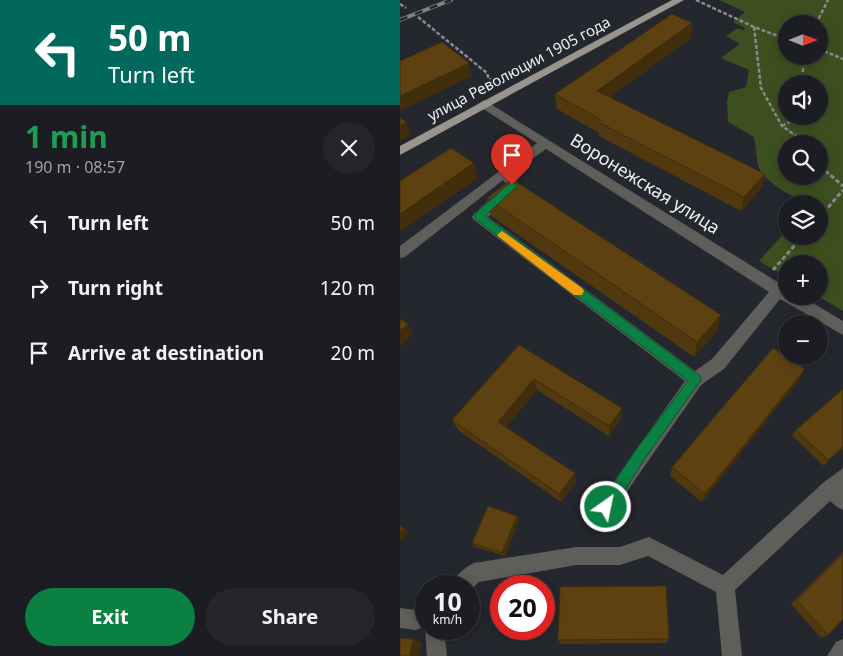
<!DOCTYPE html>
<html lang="en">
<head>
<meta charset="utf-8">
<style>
	body { margin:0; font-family:"Noto Sans",sans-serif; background:#25262a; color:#f1f3f6; height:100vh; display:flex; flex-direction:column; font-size:19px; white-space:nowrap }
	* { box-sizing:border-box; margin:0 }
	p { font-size:16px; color:#a0a2a5 }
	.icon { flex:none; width:28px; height:28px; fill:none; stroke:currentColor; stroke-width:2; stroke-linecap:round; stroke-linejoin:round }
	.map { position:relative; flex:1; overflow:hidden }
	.sheet { display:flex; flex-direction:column; background:#1c1d22; width:400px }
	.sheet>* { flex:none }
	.top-card { background:#00695c; color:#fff; overflow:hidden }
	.needle { width:32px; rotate:90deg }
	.buttons { position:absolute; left:378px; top:15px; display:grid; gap:10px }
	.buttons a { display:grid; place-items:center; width:50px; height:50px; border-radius:50%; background:#1c1d22; box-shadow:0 2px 12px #0003,0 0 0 1px #3a3b40; font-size:25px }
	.speed { position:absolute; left:15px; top:575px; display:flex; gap:10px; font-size:25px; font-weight:700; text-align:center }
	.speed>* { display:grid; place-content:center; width:65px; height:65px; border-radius:50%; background:#1c1d22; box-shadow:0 2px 12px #0003,0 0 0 1px #3a3b40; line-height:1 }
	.speed small { font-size:12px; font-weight:400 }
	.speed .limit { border:8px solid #d22; background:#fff; color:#111 }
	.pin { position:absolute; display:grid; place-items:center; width:42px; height:42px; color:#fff; margin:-51px -21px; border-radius:50% 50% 50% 0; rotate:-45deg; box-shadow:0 0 5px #0007 }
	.pin .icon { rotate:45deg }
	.me { position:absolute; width:55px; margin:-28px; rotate:33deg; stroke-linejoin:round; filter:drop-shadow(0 0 4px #0008) }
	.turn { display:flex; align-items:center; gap:18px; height:105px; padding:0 25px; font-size:22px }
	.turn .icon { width:65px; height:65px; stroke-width:2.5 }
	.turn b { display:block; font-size:35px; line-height:42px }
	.round { display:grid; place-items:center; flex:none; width:52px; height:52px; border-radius:26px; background:#25262a }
	.overview { display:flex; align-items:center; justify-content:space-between; height:85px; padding:0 25px }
	h1 { font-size:30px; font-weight:700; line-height:38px; color:#1e9e55 }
	.action { display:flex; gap:10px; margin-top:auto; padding:10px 25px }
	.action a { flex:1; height:58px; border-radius:30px; background:#0b8043; color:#fff; font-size:20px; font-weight:700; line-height:58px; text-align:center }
	.action a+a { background:#25262a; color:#f1f3f6 }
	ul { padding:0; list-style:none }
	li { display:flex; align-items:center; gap:15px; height:65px; padding:0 25px }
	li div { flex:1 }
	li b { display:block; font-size:19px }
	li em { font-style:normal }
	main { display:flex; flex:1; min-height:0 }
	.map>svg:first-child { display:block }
</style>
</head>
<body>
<main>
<section class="sheet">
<div class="top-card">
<div class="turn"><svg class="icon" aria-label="left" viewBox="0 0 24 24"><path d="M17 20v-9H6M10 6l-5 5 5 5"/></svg><div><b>50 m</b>Turn left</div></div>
</div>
<div class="overview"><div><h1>1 min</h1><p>190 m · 08:57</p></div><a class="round"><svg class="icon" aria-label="close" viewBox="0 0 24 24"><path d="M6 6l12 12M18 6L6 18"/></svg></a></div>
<ul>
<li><svg class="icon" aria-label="left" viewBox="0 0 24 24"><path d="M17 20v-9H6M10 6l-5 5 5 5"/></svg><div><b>Turn left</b></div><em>50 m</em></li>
<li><svg class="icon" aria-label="right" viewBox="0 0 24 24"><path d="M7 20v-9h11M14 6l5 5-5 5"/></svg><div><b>Turn right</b></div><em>120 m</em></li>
<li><svg class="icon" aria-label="arrive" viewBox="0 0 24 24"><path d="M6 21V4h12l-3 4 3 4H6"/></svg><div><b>Arrive at destination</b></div><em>20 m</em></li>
</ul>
<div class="action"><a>Exit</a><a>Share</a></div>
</section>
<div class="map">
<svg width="443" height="656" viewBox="0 0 443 656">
	<rect width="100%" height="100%" fill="#25272e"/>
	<path fill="#3c501f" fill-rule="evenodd" d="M319,0H443V311L418,296L419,264H386V277L359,261L386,231V236H419V204C403,204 365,184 359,168C356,159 356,147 354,137L328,122L327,101L329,92L346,87L349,70L321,58L340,44L326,36L338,28L343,30L345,28L333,22L345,12ZM386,24H419V56H386ZM386,84H419V116H386ZM386,144H419V176H386Z"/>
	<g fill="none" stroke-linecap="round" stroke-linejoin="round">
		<path stroke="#888a90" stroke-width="2.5" stroke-dasharray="4 2" stroke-linecap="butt" d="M296,0L354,27L386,39
			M0,4L6,8
			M18,17L87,73L89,80L105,74L109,79
			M416,24L428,0
			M354,27L361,88L382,126L408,144
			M419,38L426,48L419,55
			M424,51L443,59
			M407,56H413
			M402,84L404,56
			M382,126L401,116
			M419,165L422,167"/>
		<path stroke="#888a90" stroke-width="3" stroke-dasharray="4.5 2.5" stroke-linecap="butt" d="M420,166L443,186
			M419,218L443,190
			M373,270L403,236"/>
		<path fill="#605e5a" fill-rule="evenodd" d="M84,100L384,286L386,288V296H401L443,321V335L380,299L324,369L301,385L212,513L206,516L200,513L197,507L200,501L285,381L74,220L72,217L74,214L106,184L103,180L5,257L0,258V246L137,143L80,107L78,104ZM146,149L369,292L312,359L295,371L88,217L119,185L112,173Z
			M443,468V510L437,507L430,501L335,590L342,656H322L316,592L248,556L220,565H176L79,582L69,591V586H50C55,576 64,568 74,563L176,547H220L249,537L323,575L424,482Z
			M26,606V629H44L47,656H27L25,626L16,630L0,628V608L16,610Z
			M443,639V656H427L436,642Z"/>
		<path fill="#99948d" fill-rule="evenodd" d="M272,0H284L0,155V146Z"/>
		<g stroke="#7f8187" stroke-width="4">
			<path id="rail" d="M0,20L51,0"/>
		</g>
		<use href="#rail" stroke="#25272e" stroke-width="2.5" stroke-dasharray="8" stroke-linecap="butt"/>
	</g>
	<path fill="#50380f" d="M292,23L291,38L210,97L365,174L362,188L341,211L199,136V133L157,109L155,94Z
		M87,198L317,331L294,357L91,216Z
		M119,345L222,408V418L209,436L137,390L106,427L176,482L161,502L58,430L52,420Z
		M405,369L399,380L302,502L270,476L272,467Z
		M443,389V448L424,466L392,435L396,430Z
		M117,516L119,520L105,556L75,547L72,543Z
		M443,552V619L428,635L421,638L391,604Z
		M269,639L266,643L161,644L158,640Z"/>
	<path fill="#412e0c" d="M292,23L291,38L198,106L197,91Z
		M69,63L72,76L0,111V96Z
		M6,122L11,135L0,141V126Z
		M74,163L78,178L0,232V214Z
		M365,174L362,188L341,211L344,197Z
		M321,315L317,331L294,357L297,342Z
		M8,324L13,334L0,346V331Z
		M405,369L399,380L302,502L305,494Z
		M134,379L137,390L102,432L98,422Z
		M222,408V418L209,436V426Z
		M443,447V448L424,466L428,460Z
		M175,473L176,482L161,502L159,494Z
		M117,516L119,520L105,556L102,553Z
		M4,528L9,532L0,542V533Z
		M13,639L22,642L19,656H10Z"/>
	<path fill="#5d4111" stroke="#412e0c" d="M272,14L292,23L197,91L365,174L344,197L198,122L201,120L155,94Z
		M42,42L69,63L0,96V61Z
		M0,117L6,122L0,126Z
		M51,148L74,163L0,214V181Z
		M112,179L321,315L297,342L87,198Z
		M0,319L8,324L0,331Z
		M119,345L222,408L209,426L134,379L98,422L175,473L159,494L52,420Z
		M373,348L405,369L305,494L272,467Z
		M443,389V447L428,460L396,430Z
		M88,506L117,516L102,553L72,543Z
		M0,525L4,528L0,533Z
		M443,554V619L428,635L397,600Z
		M266,586L269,639L158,640L160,587Z
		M0,638L13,639L10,656H0Z"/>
	<path fill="#0b8043" stroke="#07532c" d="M112,181L117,185L116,187L85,216L300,376L301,380L244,460L211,512L206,514L201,512L199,507L201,502L235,451L288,381L75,219V214Z"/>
	<path fill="#f59e0b" d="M102,231L182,288L184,291L182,295H174L99,237L97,235Z"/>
	<g text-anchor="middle" stroke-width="5" stroke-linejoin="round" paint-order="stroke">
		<g font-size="15" fill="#eceef3" stroke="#25272e">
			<text transform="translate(119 69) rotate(-28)" y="5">улица Революции 1905 года</text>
		</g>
		<g font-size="18" fill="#eceef3" stroke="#25272e">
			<text transform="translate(245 184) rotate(32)" y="6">Воронежская улица</text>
		</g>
	</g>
</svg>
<div class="buttons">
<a><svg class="needle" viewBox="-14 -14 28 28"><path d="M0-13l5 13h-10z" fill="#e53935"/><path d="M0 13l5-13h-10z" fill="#a0a2a5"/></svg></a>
<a><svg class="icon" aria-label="sound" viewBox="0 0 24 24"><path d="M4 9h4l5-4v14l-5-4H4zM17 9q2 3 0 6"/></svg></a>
<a><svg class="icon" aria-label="search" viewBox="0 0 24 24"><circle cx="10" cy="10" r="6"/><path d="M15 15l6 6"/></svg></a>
<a><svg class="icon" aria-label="layers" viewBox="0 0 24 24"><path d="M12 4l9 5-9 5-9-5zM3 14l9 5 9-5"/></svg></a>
<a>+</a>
<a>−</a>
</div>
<div class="speed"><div>10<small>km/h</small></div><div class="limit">20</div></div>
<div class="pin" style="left:112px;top:185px;background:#d93025"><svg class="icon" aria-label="arrive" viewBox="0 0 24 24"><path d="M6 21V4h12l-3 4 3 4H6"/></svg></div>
<svg class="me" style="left:206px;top:507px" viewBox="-20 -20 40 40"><circle r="17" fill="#0b8043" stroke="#fff" stroke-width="3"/><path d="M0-11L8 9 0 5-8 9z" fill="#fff"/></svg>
</div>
</main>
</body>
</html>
